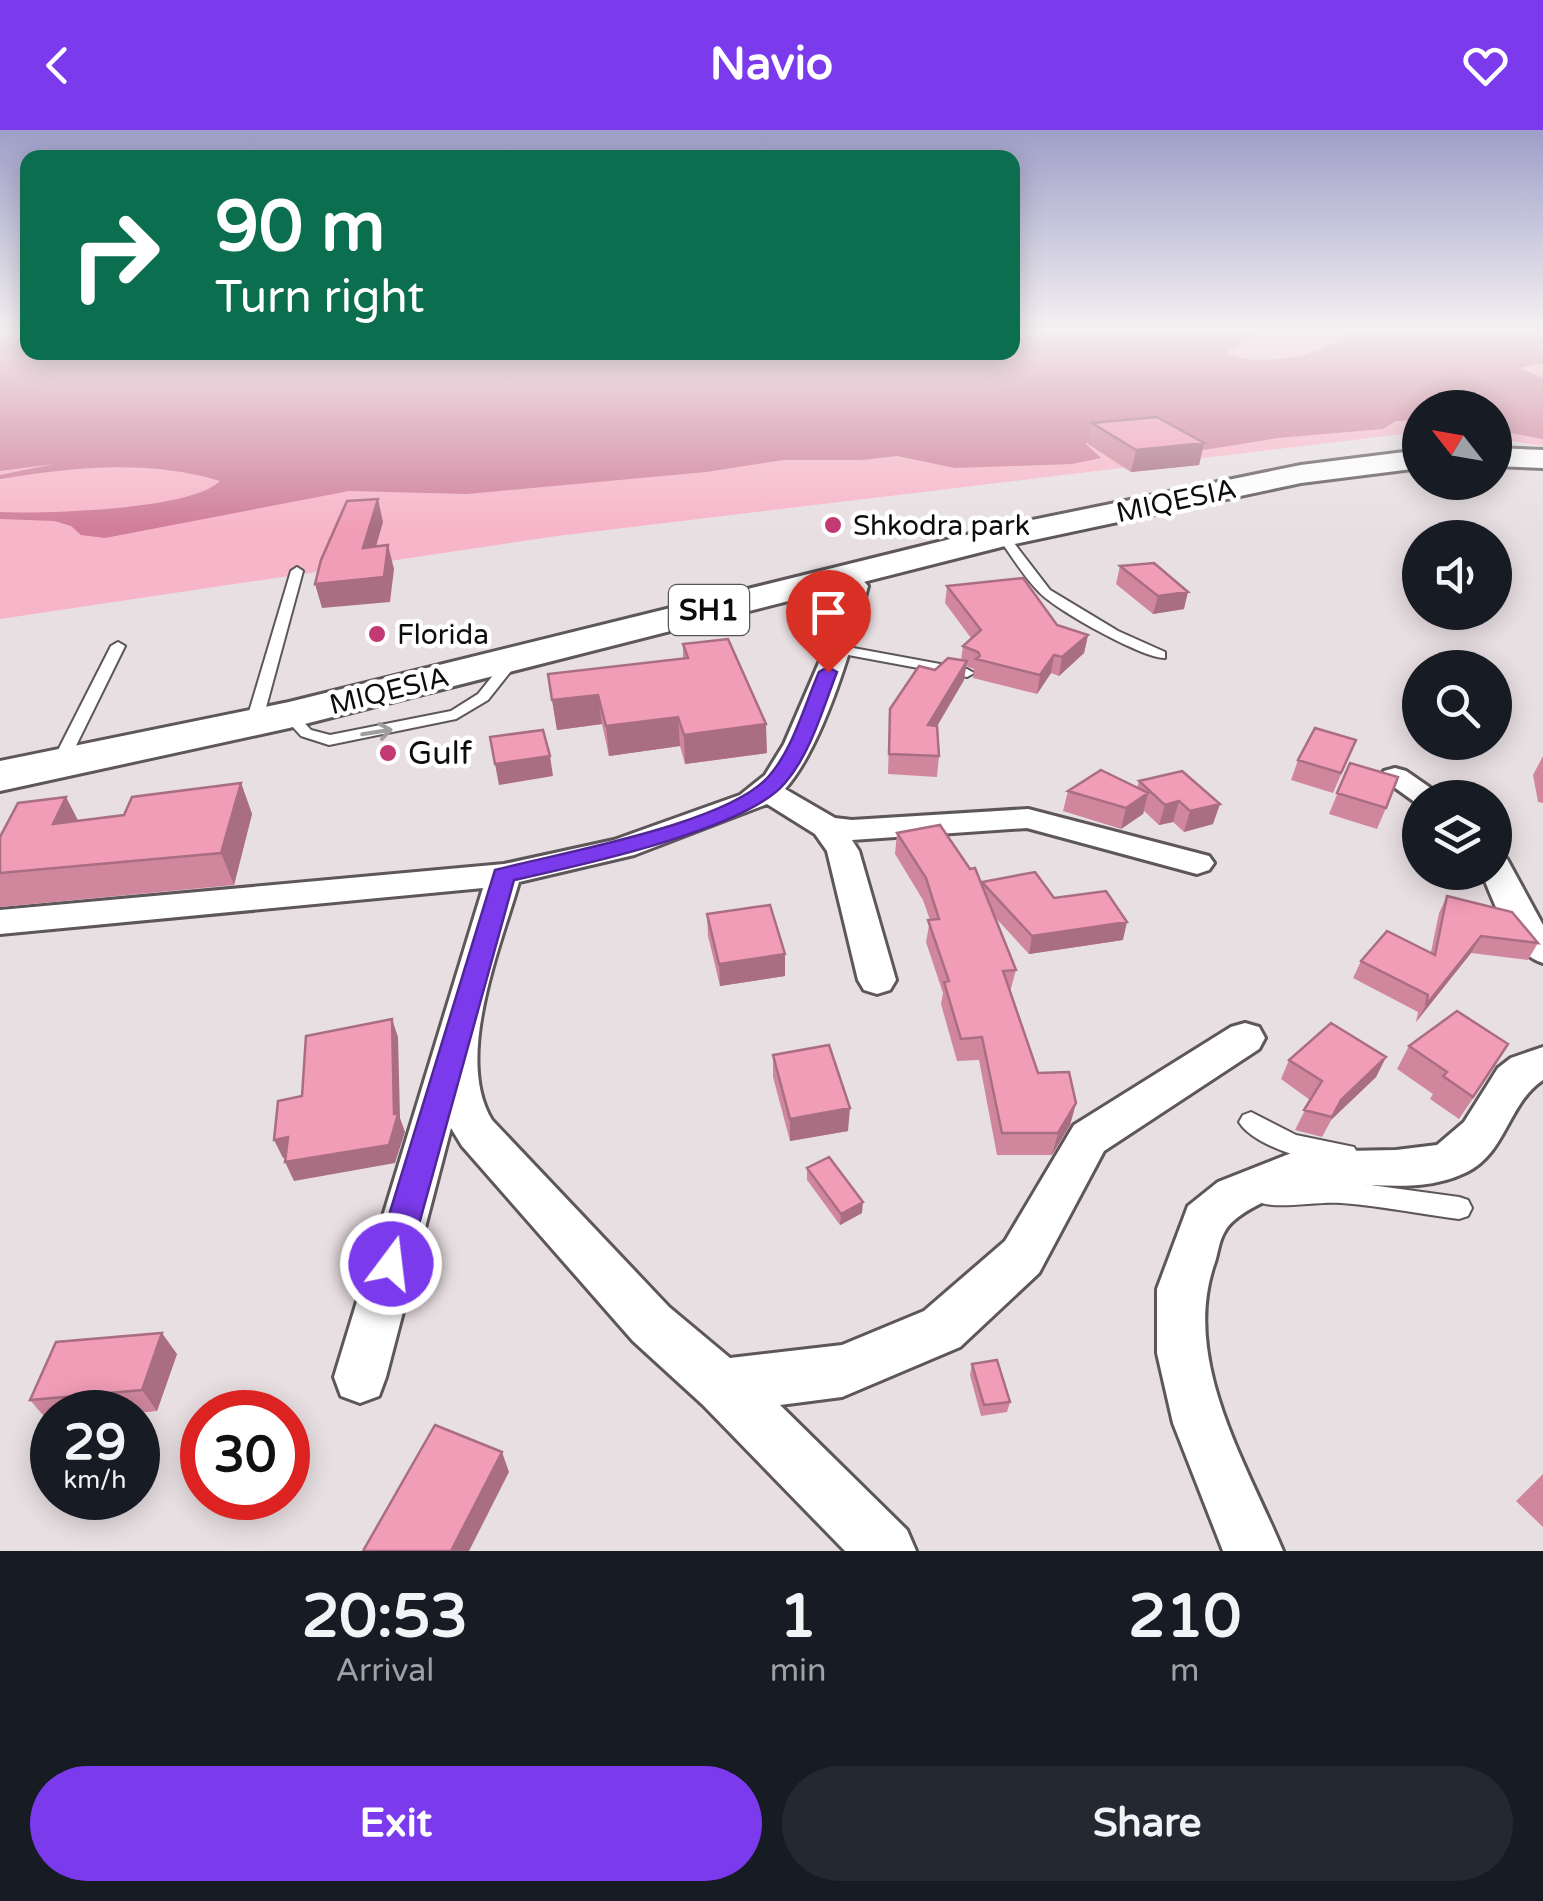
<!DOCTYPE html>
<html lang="en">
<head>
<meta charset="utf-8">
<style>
	body { margin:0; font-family:"Varela Round",sans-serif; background:#242831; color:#f1f3f6; height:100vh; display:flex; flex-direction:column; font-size:38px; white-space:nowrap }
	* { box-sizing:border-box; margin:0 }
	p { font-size:32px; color:#9ea1a6 }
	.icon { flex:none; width:55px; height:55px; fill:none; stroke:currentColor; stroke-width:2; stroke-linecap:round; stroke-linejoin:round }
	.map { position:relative; height:1421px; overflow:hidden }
	.side { display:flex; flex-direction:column; background:#171b24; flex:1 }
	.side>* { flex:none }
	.guide { position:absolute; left:20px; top:20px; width:1000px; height:210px; border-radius:20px; box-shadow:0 5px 25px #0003; background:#0b6e4f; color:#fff; overflow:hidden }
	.needle { width:65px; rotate:301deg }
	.buttons { position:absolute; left:1402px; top:260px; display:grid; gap:20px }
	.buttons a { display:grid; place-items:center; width:110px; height:110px; border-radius:50%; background:#171b24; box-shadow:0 5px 25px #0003; font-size:50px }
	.speed { position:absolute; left:30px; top:1260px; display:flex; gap:20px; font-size:50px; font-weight:700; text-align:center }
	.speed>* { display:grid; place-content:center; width:130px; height:130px; border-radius:50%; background:#171b24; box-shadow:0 5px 25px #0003; line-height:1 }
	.speed small { font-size:25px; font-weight:400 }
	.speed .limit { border:15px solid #d22; background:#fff; color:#111 }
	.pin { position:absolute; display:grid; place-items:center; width:85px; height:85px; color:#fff; margin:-102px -42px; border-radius:50% 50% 50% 0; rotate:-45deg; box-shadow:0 0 10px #0007 }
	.pin .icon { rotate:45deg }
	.me { position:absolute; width:110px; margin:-55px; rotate:15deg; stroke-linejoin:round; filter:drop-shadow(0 0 8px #0008) }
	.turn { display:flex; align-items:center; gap:35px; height:210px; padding:0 30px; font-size:45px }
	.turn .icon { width:130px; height:130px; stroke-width:2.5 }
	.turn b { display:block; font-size:70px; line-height:85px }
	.eta { display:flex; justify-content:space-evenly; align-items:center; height:170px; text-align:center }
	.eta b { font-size:60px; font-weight:700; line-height:70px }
	.cta { display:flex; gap:20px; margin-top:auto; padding:20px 30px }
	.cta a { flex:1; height:115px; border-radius:60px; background:#7c3aed; color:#fff; font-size:40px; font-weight:700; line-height:115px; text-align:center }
	.cta a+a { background:#242831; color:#f1f3f6 }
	header { display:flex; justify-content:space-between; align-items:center; height:130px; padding:0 30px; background:#7c3aed; color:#fff; font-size:45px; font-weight:700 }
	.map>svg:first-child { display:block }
</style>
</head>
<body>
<header><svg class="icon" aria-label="back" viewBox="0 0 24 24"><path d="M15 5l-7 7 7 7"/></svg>Navio<svg class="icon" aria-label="heart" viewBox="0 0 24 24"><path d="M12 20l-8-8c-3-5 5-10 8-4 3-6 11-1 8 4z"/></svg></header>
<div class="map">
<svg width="1543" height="1421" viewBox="0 0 1543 1421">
	<rect width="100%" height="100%" fill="#e8dfe2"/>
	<path fill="#f7b5c9" d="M0,200H27L28,222H1012L1013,200H1543V316L1495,308V278H1420V302L557,406L0,489Z"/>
	<path fill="#d07e99" d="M0,200H27L28,222L563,226L1012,222L1013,200H1271L1227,222C1250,240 1324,225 1345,206L1344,200H1543V233L1520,238L1543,248V309L1495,300V278H1420V290L1396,291L1383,299L1278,308L1204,320L1152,308L1085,313L1101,328L1072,334L955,338L897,326L862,330H783L706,342L467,364L349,361L105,408L81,405L71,396L54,391L0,389V382C44,384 191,380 220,351C149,329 72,337 0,349V345L54,334L0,341Z"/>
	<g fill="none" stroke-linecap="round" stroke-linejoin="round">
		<g stroke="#5e5759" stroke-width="4">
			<path id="service" d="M999,404H1007L1050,460L1118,501L1165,522V528C1144,529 1056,480 1040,463C1024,447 1011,425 997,406Z
				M297,437L303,441L262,592L254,597L249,595L246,592L291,441Z
				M118,512L125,516L67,634L59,639L53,637L51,634L111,516Z
				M837,515L967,539L974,543L967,547L832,522L830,519Z
				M512,527L519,531L488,570L456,589L329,615L301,606L282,585L284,582H294L311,600L330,605L451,581L478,564L507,528Z
				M1251,982L1296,1005L1354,1017L1358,1024L1354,1031C1328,1040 1253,1017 1239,992L1243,985Z
				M1294,1051H1341L1459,1067L1468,1070L1472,1078L1468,1086L1459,1089C1420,1084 1381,1076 1341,1073C1320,1071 1279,1079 1262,1073L1259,1065L1262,1057Z"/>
		</g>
		<g stroke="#5e5759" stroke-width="6">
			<path id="minor" d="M846,438L854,440L868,456C853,513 824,615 785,659L835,688L852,690L1028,679L1209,726L1214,733L1209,740L1197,744L1027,698L852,710L859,721L896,850L890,860L877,864L864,860L858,850L827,721L815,704L767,674L634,725L519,752C500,818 454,928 492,990L669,1177L730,1228L842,1215L924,1181L1005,1111L1074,995L1231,897L1245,893L1259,897L1265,908L1259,919L1104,1021L1039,1143L960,1217L842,1267L780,1275L907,1400L916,1421H845L703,1275L633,1211L462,1016L451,998L386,1247L379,1266L360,1273L341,1266L334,1247L483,758L0,804V780L504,734L614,710L740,665L765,645L784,614L831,505L845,457L835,445Z
				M1395,638L1406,641L1445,668H1420L1419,675L1380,647L1384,641Z
				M1495,726L1507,729L1543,795V833C1509,823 1495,772 1481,742H1495Z
				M1543,917V950C1508,973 1506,1023 1467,1042C1410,1070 1352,1044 1294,1060C1275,1066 1233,1083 1224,1103C1219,1111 1218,1123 1215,1132C1180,1229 1247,1334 1283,1421H1223L1173,1293L1157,1223V1159L1188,1076L1218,1052L1294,1022L1396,1020L1437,1015L1464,992L1498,938L1511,928Z"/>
		</g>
		<g stroke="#5e5759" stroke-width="6">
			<path id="primary" d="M1495,318L1543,320V338L1495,336Z
				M1420,320V338L1301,353L1005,416L289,598L0,661V631L289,572L1003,396L1301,335Z"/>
		</g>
		<use href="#service" fill="#fff" fill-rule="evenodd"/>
		<use href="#minor" fill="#fff" fill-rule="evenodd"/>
		<use href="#primary" fill="#fff" fill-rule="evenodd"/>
	</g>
	<path fill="#d0879e" d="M1092,293L1204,313L1199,335L1131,342L1088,314Z
		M1120,436L1184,479L1153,484L1116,454Z
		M947,456L1057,495L1088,505L1084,523L1059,546L1051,543L1037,564L973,548L974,539L966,536L964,550L937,596L939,626L937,647L888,644L890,579L935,540L961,530L963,516L971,508L945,473Z
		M683,514L767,623L685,634L680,616L609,626L602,594L557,600L548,544L683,528Z
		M1356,610L1333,663L1291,650L1298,630Z
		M1543,626V673L1538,672L1533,645Z
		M1350,633L1386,678L1377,699L1329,684Z
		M1182,641L1213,694L1184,702L1173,692L1159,695L1144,681L1143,684L1121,699L1063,681L1068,661L1137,658L1139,651Z
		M241,653L252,684L234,755L0,777V707L78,691L124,685Z
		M897,703L982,756V752L1054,768L1123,810L1029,824L993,785L1016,840L1010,862L1038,943L1076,973L1070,995L1052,1025H997L979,930L957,931L941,874L943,863L926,812L930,790L923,770L895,724Z
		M1447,766L1538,813L1528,830L1471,823L1416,892L1418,882L1353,848L1361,831L1431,822L1439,783Z
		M707,784L785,846L720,856L708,806Z
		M1409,916L1495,936L1459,989L1430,969L1433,964L1397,939Z
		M773,925L848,1001L790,1011L773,947Z
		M1386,927L1376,947L1331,990L1322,1007L1295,1000L1310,970L1281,949L1289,930Z
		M807,1038L862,1083L840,1095L807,1050Z
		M177,1224L157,1281L138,1283L52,1282V1291H48L30,1270Z
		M972,1234L1010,1272L1007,1282L981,1286L970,1245Z
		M1543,1344V1397L1516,1371Z"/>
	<path fill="#a96e81" d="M1204,313L1199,335L1131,342L1136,320Z
		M378,369L383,392L369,441L363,418Z
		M388,415L394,439L390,472L322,478L315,454Z
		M1188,462L1184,479L1153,484L1158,466Z
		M1088,505L1084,523L1059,546L1062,527Z
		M1054,525L1051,543L1037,564L1040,545Z
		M967,531L964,550L926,615L928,595Z
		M598,565L602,594L557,600L552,570Z
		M678,587L680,616L609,626L606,596Z
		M766,594L767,623L685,634L684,605Z
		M550,626L553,646L499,655L495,634Z
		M241,653L252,684L234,755L221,723Z
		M1148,663L1143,684L1121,699L1126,678Z
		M66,667L82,698L53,694Z
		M1179,671L1173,692L1159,695L1165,675Z
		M1220,674L1213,694L1184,702L1190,681Z
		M1127,792L1123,810L1029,824L1032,806Z
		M1481,806L1471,823L1416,892L1426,875Z
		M785,824V846L720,856L719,834Z
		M392,889L398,907L400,988L405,1002L395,1033L294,1051L285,1032L394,984Z
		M1386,927L1376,947L1331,990L1322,1007L1341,970Z
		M1076,973L1070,995L1052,1025L1058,1003Z
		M850,978L848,1001L790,1011V989Z
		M288,1007L296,1025L283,1028L274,1010Z
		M863,1072L862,1083L840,1095L841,1084Z
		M162,1203L177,1224L157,1281L142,1260Z
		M502,1322L509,1342L469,1421H451Z"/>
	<path fill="#f29db8" stroke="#a96e81" stroke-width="2.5" d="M1157,287L1204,313L1136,320L1092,293Z
		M378,369L363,418L388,415L384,447L315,454L321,430L347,371Z
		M1154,433L1188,462L1158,466L1120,436Z
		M1023,448L1057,495L1088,505L1062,527L1054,525L1040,545L976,529L980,526L978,522L963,516L981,500L947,456Z
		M728,509L766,594L684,605L678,587L606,596L598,565L552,570L548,544L688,528L683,514Z
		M948,528L967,531L928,595L937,596L939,626L889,624L890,579L919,536L935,540Z
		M1315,598L1356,610L1341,643L1298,630Z
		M543,600L550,626L495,634L490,607Z
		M1350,633L1398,647L1386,678L1337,663Z
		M1101,640L1148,663L1126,678L1068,661Z
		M1182,641L1220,674L1190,681L1179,671L1165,675L1139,651Z
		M241,653L221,723L0,743V707L18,673L66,667L53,694L124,685L132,667Z
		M940,695L970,739L975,738L1016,840L1003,841L1038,943L1069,942L1076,973L1058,1003H1002L982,907L961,909L944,852L949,851L928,790L939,789L926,748L897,703Z
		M1035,742L1054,768L1106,761L1127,792L1032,806L982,752Z
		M1447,766L1512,782L1538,813L1481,806L1426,875L1428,865L1361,831L1387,801L1435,825Z
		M770,775L785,824L719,834L707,784Z
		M1457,881L1508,914L1473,967L1443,946L1447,942L1409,916Z
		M392,889L394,984H398L389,1015L285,1032L288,1007L274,1010L278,971L302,966L306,906Z
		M1331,893L1386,927L1341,970L1332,987L1304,980L1322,951L1289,930Z
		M829,915L850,978L790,989L773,925Z
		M829,1027L863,1072L841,1084L807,1038Z
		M162,1203L142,1260L30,1270L56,1212Z
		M997,1230L1010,1272L984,1275L972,1234Z
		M435,1295L502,1322L451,1421H363Z"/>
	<defs><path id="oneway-shaft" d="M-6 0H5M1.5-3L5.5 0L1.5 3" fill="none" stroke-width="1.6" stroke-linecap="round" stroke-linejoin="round" transform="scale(2.5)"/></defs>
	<use stroke="#9f9e9e" href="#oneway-shaft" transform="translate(377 602) rotate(-9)"/>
	<linearGradient id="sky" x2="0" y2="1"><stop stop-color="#9e9ec8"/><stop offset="0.5" stop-color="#f5f1f2"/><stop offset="1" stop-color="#f5f1f2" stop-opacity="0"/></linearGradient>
	<rect width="1543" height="399" fill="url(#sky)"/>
	<path fill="#7c3aed" stroke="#51269a" stroke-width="2.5" d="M828,537L837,542C823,578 811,623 785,653C746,700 577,736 514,750L408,1134L403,1145L391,1149L379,1145L374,1134L495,740C559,723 728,694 769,646C793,619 804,576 819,542Z"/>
	<g fill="#c33973" stroke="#fff" stroke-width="4">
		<circle cx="833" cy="395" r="10"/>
		<circle cx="377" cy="504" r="10"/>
		<circle cx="388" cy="623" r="10"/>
	</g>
	<g text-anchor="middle" stroke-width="9" stroke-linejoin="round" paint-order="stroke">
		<g font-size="28" fill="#0f0c0d" stroke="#fff">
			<text transform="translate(1176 370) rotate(-12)" y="10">MIQESIA</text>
			<text transform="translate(389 560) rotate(-14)" y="10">MIQESIA</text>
		</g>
		<g font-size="28" fill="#0f0c0d" stroke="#fff" text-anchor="start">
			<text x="853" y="405">Shkodra park</text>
			<text x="397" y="514">Florida</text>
		</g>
		<rect fill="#fff" stroke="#575556" stroke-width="2.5" x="669" y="455" width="80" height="50" rx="8"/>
		<g font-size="30" font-weight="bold" fill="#0f0c0d">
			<text x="709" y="490">SH1</text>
		</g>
		<g font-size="32" fill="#0f0c0d" stroke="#fff" text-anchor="start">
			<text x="408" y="634">Gulf</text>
		</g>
	</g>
</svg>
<div class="buttons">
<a><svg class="needle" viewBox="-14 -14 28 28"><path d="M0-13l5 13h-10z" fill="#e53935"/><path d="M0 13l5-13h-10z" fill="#9ea1a6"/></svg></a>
<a><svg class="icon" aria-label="sound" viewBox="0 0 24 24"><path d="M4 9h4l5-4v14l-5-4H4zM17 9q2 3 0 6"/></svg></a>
<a><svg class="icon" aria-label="search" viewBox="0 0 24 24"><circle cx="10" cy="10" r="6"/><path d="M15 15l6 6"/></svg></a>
<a><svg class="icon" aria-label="layers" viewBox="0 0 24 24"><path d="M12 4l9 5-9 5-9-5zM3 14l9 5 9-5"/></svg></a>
</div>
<div class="speed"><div>29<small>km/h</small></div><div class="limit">30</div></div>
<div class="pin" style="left:828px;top:542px;background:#d93025"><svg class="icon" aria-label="arrive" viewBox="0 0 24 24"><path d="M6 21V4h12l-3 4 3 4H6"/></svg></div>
<svg class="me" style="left:391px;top:1134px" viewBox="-20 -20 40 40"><circle r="17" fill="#7c3aed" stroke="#fff" stroke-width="3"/><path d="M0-11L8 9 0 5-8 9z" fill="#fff"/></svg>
<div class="guide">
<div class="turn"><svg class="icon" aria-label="right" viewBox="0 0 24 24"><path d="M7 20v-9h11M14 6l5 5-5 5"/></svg><div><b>90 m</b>Turn right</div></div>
</div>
</div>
<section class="side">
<div class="eta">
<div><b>20:53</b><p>Arrival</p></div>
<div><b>1</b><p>min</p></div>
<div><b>210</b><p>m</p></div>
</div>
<div class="cta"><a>Exit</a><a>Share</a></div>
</section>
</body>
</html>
